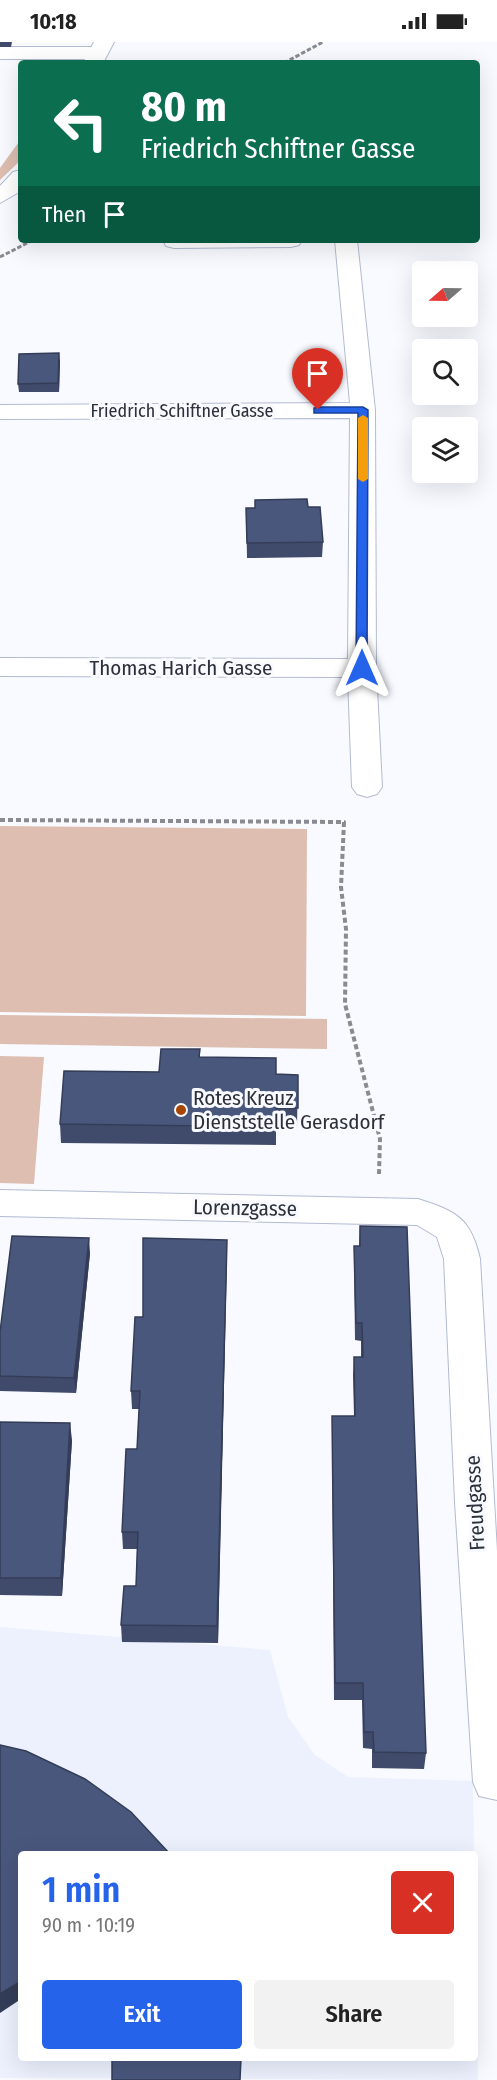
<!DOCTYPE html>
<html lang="en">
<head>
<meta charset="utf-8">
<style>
	body { margin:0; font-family:"Fira Sans Condensed",sans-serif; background:#f2f2f2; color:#222; height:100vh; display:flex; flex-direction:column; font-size:22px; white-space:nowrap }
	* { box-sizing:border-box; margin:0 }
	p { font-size:20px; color:#767676 }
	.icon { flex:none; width:33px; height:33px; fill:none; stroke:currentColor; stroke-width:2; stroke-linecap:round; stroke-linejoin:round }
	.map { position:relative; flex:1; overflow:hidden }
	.drawer { position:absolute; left:18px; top:1809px; width:460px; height:210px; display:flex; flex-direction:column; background:#fff; border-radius:6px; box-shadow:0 6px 24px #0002 }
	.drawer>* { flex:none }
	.banner { position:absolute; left:18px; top:18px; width:462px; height:183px; border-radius:6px; box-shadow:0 6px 24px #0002; background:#0b6e4f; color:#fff; overflow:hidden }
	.needle { width:39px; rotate:250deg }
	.fabs { position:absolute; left:412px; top:219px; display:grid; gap:12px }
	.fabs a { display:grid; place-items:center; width:66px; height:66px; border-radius:6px; background:#fff; box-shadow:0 6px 24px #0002; font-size:30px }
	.pin { position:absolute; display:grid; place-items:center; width:51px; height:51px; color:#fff; margin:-62px -26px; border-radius:50% 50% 50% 0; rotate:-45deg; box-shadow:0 0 6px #0007 }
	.pin .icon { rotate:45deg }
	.me { position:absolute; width:66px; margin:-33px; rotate:0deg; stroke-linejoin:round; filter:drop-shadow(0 0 4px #0008) }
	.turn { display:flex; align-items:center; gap:21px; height:126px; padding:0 24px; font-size:27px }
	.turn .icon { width:78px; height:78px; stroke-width:2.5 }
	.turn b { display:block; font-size:42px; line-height:51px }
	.then { display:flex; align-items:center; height:57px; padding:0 24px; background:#0003; gap:12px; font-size:22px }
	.round { display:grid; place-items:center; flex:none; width:63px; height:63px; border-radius:6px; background:#f2f2f2 }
	.overview { display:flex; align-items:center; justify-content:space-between; height:102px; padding:0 24px }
	h1 { font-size:36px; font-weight:600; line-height:45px; color:#2563eb }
	.cta { display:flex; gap:12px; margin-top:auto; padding:12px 24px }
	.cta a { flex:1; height:69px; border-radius:6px; background:#2563eb; color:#fff; font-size:24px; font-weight:600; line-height:69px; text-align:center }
	.cta a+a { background:#f2f2f2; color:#222 }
	.status { display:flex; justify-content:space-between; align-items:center; height:42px; padding:0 30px; background:#fff; direction:ltr }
	.status svg { height:16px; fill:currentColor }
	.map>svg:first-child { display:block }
</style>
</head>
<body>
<div class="status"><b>10:18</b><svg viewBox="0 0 49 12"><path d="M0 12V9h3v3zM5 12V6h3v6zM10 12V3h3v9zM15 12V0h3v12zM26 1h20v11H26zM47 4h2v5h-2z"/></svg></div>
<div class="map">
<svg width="497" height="2038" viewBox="0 0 497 2038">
	<rect width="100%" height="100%" fill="#f8faff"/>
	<path fill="#edf1fe" d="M0,1585L270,1608L288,1675L315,1713L348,1735L473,1739L474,1812H21V2016H476V1893L478,2038L0,2036Z"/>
	<path fill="#ddbeb0" d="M21,97V118L0,138V126Z
		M0,784L307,787L306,974L0,970Z
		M0,973L327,977V1007L0,1002Z
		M0,1014L44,1015L34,1142L0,1141Z"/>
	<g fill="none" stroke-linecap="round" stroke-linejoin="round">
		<g stroke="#b2bbd2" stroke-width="2">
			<path id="minor" d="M0,5H98L105,7L108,11L105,15L98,17H0Z
				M163,198H302L299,203L291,205L174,206L166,204Z
				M335,198H357L375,368L376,626L382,745L377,752L367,755L357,752L352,745L348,635L0,634V616L348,617L350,376L0,377V363L350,361Z
				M0,1148L418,1157C456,1169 471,1176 480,1217L497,1509V1758L479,1754L473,1740L455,1460L444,1217L437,1195L417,1183L0,1174Z"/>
		</g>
		<g stroke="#b2bbd2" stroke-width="2">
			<path id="tertiary" d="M94,0H114L103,21H83Z
				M21,128V149L0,161V144L13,130Z"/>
		</g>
		<path stroke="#888b92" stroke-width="3" stroke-dasharray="4.5 2" stroke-linecap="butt" d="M284,21L323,0
			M0,215L33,198"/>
		<path stroke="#888b92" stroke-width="4" stroke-dasharray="5 3" stroke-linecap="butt" d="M0,778L344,780L341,845L346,887L345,962L380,1097L379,1132"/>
		<use href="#minor" fill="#fff" fill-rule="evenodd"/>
		<use href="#tertiary" fill="#fff" fill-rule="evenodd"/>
	</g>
	<path fill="#404b6c" d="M0,0H12L11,5H0Z
		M60,319L59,350H19L18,342Z
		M255,458L308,465L323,500L322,515L247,516L246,466H255Z
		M200,1007V1015L276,1032L298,1033L297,1084H276V1103L61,1101L60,1082L159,1030Z
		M360,1184L426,1711L424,1727L372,1726V1707L363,1706L362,1658H334L332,1391V1374H354L353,1333L354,1315H361V1299L355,1298L354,1222V1204H359Z
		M227,1198L218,1601L122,1600L121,1583L136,1544L137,1507H123L122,1490L137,1407L139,1367H132L131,1349L143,1275Z
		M90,1211L76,1351L0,1349V1290Z
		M0,1380L72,1398L62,1554L0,1553Z"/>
	<path fill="#343d58" d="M59,311L60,319L59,350L58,341Z
		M89,1196L90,1211L76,1351L74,1336Z
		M227,1198V1216L218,1601L217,1584Z
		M70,1381L72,1398L62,1554L61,1536Z
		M21,1939V1957L0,1971V1952Z"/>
	<path fill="#4a577d" stroke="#343d58" stroke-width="1.5" d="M59,311L58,341L18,342L19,312Z
		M307,457L308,465H320L323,500L247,501L246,466H255V458Z
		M161,1007H200L199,1015L276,1016V1032L298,1033V1066H276V1085L60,1082L64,1029L159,1030Z
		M360,1184L407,1185L426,1711L374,1710L373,1690H364L363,1641H335L332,1374H355L354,1315H363L362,1281H356L354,1204H360Z
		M12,1194L89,1196L74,1336L0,1334V1290Z
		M143,1196L227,1198L217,1584L121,1583L124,1544H136L138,1490H122L126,1407H137L140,1349H131L135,1275H143Z
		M0,1380L70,1381L61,1536H0Z
		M0,1703L26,1709L85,1737L131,1770L170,1812H21V1940V1939L0,1952Z
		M112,2016H241L240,2038H112Z"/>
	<path fill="#2563eb" stroke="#184099" stroke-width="1.5" d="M318,365H363L368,368L367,626L362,630L356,626L358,371H314V366Z"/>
	<path fill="#f59e0b" d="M363,373L368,376V437L363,440L358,437V376Z"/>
	<circle fill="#a74502" stroke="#f8faff" stroke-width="2" cx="181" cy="1068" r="6"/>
	<g text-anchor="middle" stroke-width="6" stroke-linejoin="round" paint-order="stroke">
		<g font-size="18" fill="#2c3039" stroke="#f8faff">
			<text x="182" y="375">Friedrich Schiftner Gasse</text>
		</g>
		<g font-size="21" fill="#2c3039" stroke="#f8faff">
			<text x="181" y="633">Thomas Harich Gasse</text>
			<text transform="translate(245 1166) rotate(1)" y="7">Lorenzgasse</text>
			<text transform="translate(475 1461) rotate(-93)" y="7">Freudgasse</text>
		</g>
		<g font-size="21" fill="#2c3039" stroke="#f8faff" text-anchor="start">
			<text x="193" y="1063">Rotes Kreuz<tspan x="193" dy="24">Dienststelle Gerasdorf</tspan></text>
		</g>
	</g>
</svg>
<div class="fabs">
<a><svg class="needle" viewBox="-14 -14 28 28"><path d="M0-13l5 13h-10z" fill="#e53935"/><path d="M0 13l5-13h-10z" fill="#767676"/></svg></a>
<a><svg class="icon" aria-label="search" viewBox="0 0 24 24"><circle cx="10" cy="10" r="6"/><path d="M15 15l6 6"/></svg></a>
<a><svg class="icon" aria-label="layers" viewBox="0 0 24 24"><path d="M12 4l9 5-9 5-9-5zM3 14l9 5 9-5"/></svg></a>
</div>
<div class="pin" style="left:318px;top:368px;background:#d93025"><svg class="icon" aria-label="arrive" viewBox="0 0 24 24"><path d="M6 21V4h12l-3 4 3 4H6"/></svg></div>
<svg class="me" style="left:362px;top:626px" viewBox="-20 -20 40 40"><path d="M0-17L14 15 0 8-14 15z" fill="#2563eb" stroke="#fff" stroke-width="4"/></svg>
<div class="banner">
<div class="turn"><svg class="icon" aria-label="left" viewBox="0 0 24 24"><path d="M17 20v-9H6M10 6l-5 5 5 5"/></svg><div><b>80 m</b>Friedrich Schiftner Gasse</div></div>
<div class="then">Then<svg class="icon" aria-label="arrive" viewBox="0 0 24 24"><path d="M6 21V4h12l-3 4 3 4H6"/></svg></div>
</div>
<section class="drawer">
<div class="overview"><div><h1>1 min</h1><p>90 m · 10:19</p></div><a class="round" style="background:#d93025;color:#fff"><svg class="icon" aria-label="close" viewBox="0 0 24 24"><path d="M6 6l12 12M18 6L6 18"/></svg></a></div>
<div class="cta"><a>Exit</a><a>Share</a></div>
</section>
</div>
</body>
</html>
